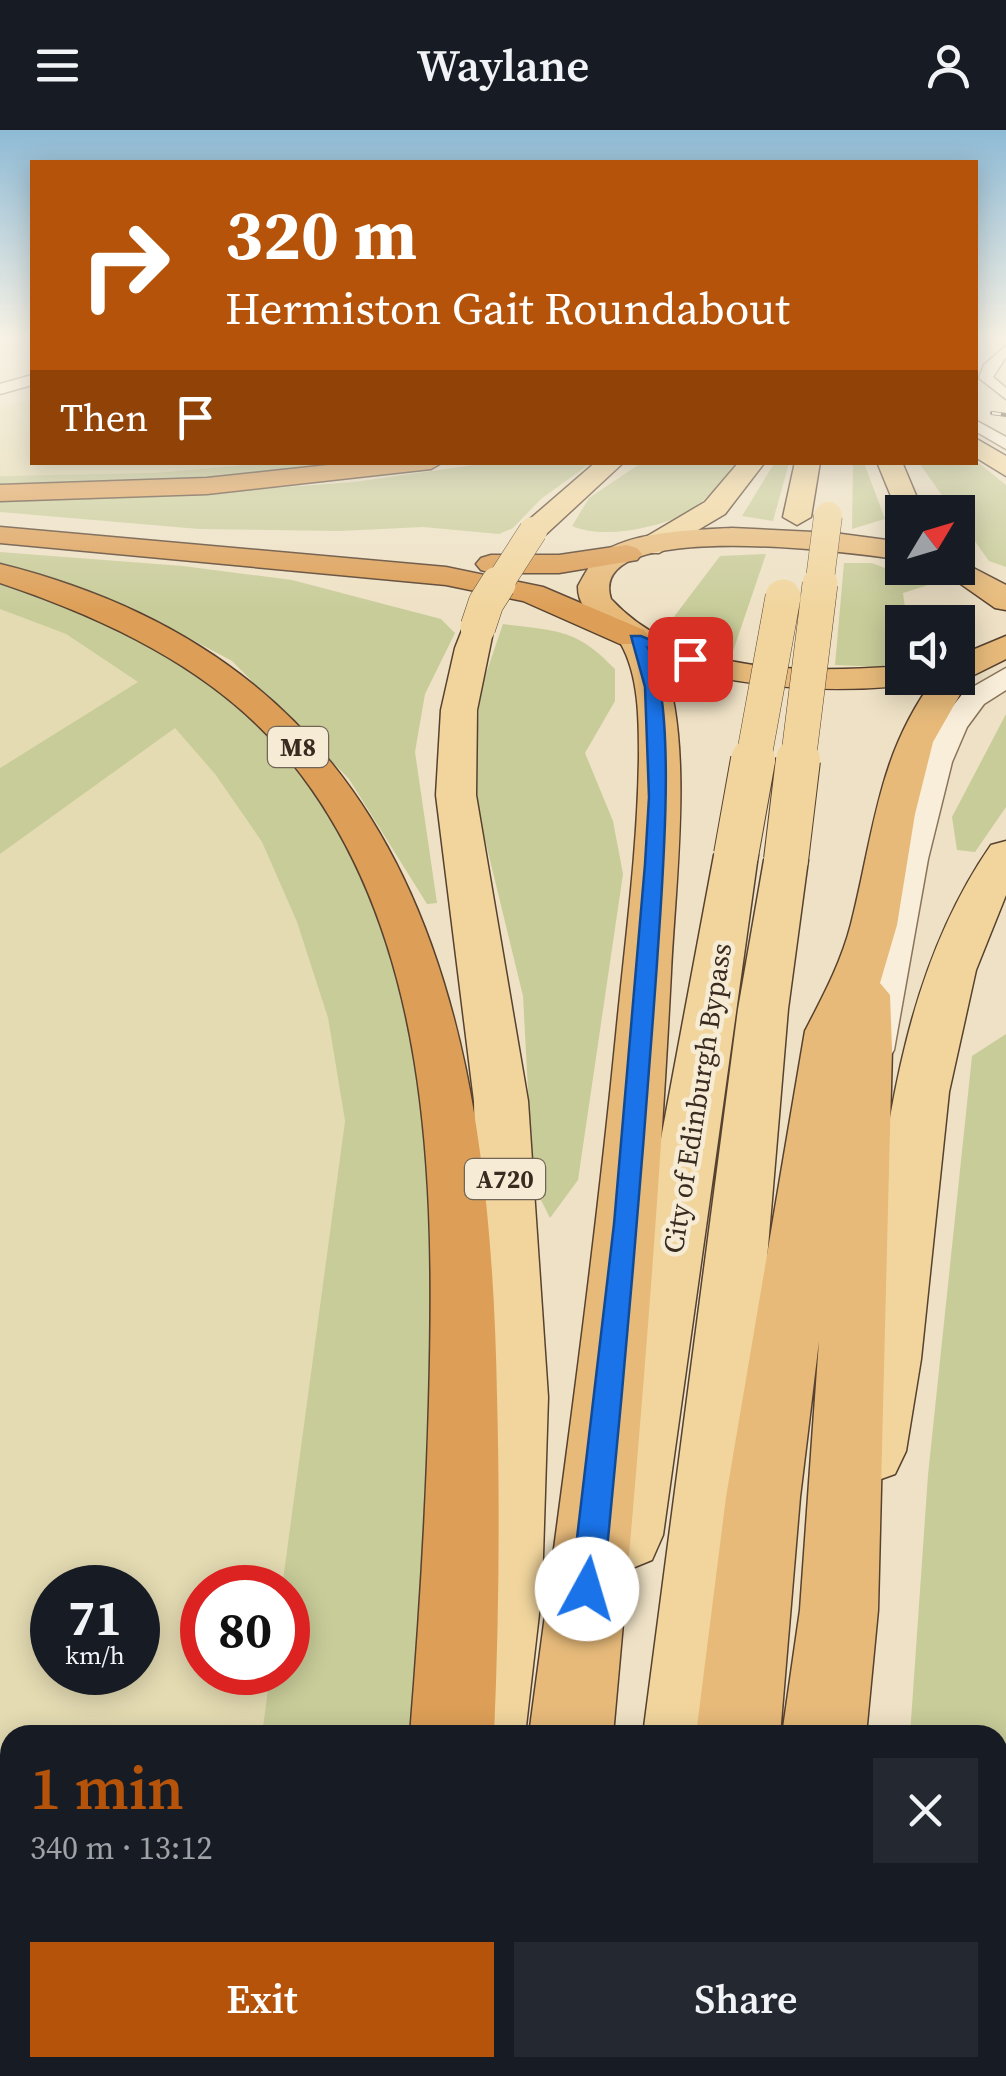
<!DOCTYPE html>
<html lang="en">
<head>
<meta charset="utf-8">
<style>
	body { margin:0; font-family:"Source Serif 4",serif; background:#242831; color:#f1f3f6; height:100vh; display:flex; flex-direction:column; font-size:38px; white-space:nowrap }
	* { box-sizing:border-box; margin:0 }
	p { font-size:32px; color:#9ea1a6 }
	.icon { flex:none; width:55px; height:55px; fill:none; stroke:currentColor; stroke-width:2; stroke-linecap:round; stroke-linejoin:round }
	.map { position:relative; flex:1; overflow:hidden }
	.side { position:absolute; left:0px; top:1595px; width:1008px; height:352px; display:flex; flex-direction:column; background:#171b24; border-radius:30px 30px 0 0; box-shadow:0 5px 25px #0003 }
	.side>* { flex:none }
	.top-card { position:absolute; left:30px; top:30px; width:948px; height:305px; border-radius:0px; box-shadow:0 5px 25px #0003; background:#b45309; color:#fff; overflow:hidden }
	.needle { width:65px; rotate:52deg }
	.fabs { position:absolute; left:885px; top:365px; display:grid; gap:20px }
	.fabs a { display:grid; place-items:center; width:90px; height:90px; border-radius:0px; background:#171b24; box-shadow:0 5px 25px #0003; font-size:50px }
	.speed { position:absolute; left:30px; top:1435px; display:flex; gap:20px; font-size:50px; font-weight:700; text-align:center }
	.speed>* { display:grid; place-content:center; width:130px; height:130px; border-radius:50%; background:#171b24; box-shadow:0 5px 25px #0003; line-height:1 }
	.speed small { font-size:25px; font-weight:400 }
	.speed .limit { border:15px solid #d22; background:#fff; color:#111 }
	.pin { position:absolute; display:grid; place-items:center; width:85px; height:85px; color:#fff; margin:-42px; border-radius:20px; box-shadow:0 5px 15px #0006 }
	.me { position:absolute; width:110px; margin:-55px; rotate:6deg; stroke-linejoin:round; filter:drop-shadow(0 0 8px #0008) }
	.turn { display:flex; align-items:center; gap:35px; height:210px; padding:0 30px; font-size:45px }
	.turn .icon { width:130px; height:130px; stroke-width:2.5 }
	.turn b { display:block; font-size:70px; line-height:85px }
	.then { display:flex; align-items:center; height:95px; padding:0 30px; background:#0003; gap:20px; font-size:38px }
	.round { display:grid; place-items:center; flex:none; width:105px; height:105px; border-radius:0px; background:#242831 }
	.overview { display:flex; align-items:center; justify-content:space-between; height:170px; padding:0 30px }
	h1 { font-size:60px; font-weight:600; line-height:75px; color:#b45309 }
	.cta { display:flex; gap:20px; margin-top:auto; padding:20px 30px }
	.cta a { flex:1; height:115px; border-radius:0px; background:#b45309; color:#fff; font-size:40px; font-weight:600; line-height:115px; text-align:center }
	.cta a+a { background:#242831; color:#f1f3f6 }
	header { display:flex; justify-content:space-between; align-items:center; height:130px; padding:0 30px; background:#171b24; font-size:45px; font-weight:600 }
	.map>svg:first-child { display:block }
</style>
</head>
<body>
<header><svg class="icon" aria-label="menu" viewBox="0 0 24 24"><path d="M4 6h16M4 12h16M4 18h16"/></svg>Waylane<svg class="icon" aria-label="person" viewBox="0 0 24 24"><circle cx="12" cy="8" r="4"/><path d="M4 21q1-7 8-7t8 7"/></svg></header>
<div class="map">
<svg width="1006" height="1946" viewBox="0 0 1006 1946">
	<rect width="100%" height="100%" fill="#eee1c5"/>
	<path fill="#e4dbb2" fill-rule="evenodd" d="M32,269V332L281,333L154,343L0,346V278Z
		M0,479L66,504L139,552L0,638Z
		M175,597L215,644L262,712L297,792L328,888L345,991L282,1457L202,1458V1542L270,1543L262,1605H10V1669L0,1663V724ZM52,1458H138V1542H52Z"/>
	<path fill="#c8cc99" d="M975,330L1006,355V437L989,431L919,333Z
		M281,332L375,333L183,351L0,354V346L154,343Z
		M775,332L789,333L773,391L742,386Z
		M488,333H591L541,369L513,398L499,404L423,397L339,401L199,399L0,382V369L207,363L354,352Z
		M641,333H741C723,349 703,376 681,386C651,399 602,409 572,396L589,368Z
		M853,333H864L885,389L852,399Z
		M0,422L183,436L292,450L441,489L455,503L425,564L415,622L437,773L427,774L349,649L232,531L159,492L0,435Z
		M766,424L732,524L670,492L720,426Z
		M844,433H872L928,455L903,463L907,492H902V520L882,537L835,535Z
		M0,443L168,513L327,653L436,911L452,1605H262L270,1543L288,1542V1458L282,1457L345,991L328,888L297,792L262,712L215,644L175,598L0,724V638L138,552L66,504L0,479Z
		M503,494C557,501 576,498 615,539V571L585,623L613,691L623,744L578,1050L550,1088L533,1054L523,866L474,664L480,561Z
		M1006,584V677L975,722L957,720L952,687Z
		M1006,904V1946H887V1938H998V1605H910L928,1345L972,926Z
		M0,1663L10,1669V1922L0,1923Z
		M64,1938H435V1946H71Z"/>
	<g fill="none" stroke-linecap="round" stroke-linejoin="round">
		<g stroke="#89735b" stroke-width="3">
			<path id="minor" d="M1006,216V227L993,247L1006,258V269L979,248L984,235Z
				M975,290L1006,307V319L975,301Z"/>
		</g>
		<g stroke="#89735b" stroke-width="3">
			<path id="tertiary" d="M32,245V255L0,264V254Z
				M1006,538V560L984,574L967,597L952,632L928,729L894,920L888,930L873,934L858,930L852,920L892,729L920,632L937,596L964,562Z"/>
		</g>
		<g stroke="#57412f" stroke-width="3">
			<path id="primary" d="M975,308L1006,326V346L975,327Z
				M596,332H624L543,407H523L519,401L523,395Z
				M739,332H765L725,384L659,423H639L635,417L639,411L705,372Z
				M795,332H820L811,387L797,395L783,387Z
				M877,332H902L923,382H902L900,388Z
				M478,487L490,490L494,497L477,580L476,665L528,971L548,1267L542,1458L525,1605H441L464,1458L480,1267L474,971L436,665L441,580L455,518L466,490Z
				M1006,711V765L976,840L949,962L921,1229L906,1321L895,1344L870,1353L845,1344C842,1338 837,1330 835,1323C831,1304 855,1229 859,1204C884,1037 892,858 991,715Z
				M736,712L751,716L758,725L663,1405L652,1430L625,1441L598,1430L587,1405L714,725L721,716Z
				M786,717L801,721L808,730L788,879L727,1605H643L738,879L764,730L771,721Z"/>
		</g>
		<g stroke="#57412f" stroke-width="3">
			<path id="trunk" d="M732,398L834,403L902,412V430C864,424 584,385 611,469C682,546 806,543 902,536V548H918L914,553L902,556C820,563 742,558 663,533C694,613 675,755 671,842C658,1097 636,1351 613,1605H529C560,1372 593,1139 616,905C625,812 638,719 639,625C639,590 639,546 621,514C609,492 577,486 578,456C583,447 588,437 595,429C621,401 696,400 732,398Z
				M958,430L1006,455V480L995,478L938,438H958Z
				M1006,506V529L970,547L933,612L915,684L897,795L880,853L890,865L892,918L878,1480L866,1605H782L800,1480L819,1211L800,1367L780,1605H696L726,1367L805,901C823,866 841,833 851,794C874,704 877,625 935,548H958V526Z
				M485,1938H585V1946H485Z
				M632,1938H732L730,1946H630Z
				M734,1938H834L833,1946H733Z"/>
		</g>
		<g stroke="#57412f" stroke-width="3">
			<path id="motorway" d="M356,332H443L431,339L207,364L0,371V355L207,348Z
				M0,397L446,437L543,457L644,500L649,507L644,514H620L523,471L446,455L0,413Z
				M627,415L637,418L642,424L637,430L559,443H491L481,440L476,434L481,428L491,425H559Z
				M0,434C419,538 490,888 497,1265C500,1378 499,1492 494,1605H410C419,1494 426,1383 429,1272C435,1054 433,798 283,622C210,537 104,488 0,453Z
				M385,1938H485V1946H385Z"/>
		</g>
		<use href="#minor" fill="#f9eed9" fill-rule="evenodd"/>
		<use href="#tertiary" fill="#f9eed9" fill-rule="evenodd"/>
		<use href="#primary" fill="#f1d59d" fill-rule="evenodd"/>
		<use href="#trunk" fill="#e7ba7a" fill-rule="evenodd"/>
		<use href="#motorway" fill="#dd9f57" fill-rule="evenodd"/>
		<g stroke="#392b1f" stroke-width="4">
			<path id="rail" d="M992,283L1006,285"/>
		</g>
		<use href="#rail" stroke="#f6ebd5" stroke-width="2.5" stroke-dasharray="9" stroke-linecap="butt"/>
		<g stroke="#57412f" stroke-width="29" stroke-linecap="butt">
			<path id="primary-bridge-far2" d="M497,457L533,401
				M819,457L828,386"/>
		</g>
		<g stroke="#57412f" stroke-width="36" stroke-linecap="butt">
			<path id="primary-bridge-far1" d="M478,497L486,473L498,454
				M753,632L783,467
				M798,632L820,454"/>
		</g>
		<g stroke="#57412f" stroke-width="46" stroke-linecap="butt">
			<path id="primary-bridge" d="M736,725L753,630
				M786,730L798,630"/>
		</g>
		<use href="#primary-bridge-far2" stroke="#f1d59d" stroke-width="28"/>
		<use href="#primary-bridge-far1" stroke="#f1d59d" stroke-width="35"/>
		<use href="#primary-bridge" stroke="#f1d59d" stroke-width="44"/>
	</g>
	<linearGradient id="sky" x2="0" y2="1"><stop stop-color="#8ebad5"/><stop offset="0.43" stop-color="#f7f2e5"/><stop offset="1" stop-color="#f7f2e5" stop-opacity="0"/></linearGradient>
	<rect width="1006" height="481" fill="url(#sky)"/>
	<path fill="#1a73e8" stroke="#114b97" stroke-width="2.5" d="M631,506H641L697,529L690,533L648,518C679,571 661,767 657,833C642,1042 624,1251 603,1459L599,1470L587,1475L576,1470L571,1459L614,1094L645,734L649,667L645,557Z"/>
	<g text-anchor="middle" stroke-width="9" stroke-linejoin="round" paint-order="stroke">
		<g fill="#f6ebd5" stroke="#726556" stroke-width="2.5">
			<rect x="268" y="597" width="60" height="40" rx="8"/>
			<rect x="465" y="1029" width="80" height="40" rx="8"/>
		</g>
		<g font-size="25" font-weight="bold" fill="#392b1f">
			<text x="298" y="626">M8</text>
			<text x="505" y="1058">A720</text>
		</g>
		<g font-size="28" fill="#392b1f" stroke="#f6ebd5">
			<text transform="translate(697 968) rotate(-81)" y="10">City of Edinburgh Bypass</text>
		</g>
	</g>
</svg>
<div class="fabs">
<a><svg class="needle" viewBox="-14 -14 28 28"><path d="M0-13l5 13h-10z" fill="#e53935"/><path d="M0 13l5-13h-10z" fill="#9ea1a6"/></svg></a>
<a><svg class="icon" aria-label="sound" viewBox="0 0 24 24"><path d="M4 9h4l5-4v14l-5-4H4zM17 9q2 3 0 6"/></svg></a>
</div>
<div class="speed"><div>71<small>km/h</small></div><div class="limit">80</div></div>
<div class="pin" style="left:690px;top:529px;background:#d93025"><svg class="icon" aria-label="arrive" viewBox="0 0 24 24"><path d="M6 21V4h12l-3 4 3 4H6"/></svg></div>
<svg class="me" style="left:587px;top:1459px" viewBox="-20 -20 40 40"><circle r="19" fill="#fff"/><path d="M0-13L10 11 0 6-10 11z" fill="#1a73e8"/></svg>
<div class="top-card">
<div class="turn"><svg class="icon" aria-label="right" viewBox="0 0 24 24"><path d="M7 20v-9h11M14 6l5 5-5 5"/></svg><div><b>320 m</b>Hermiston Gait Roundabout</div></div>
<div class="then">Then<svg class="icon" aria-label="arrive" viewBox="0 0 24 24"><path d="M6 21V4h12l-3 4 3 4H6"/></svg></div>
</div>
<section class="side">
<div class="overview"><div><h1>1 min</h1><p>340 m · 13:12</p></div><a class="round"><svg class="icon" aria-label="close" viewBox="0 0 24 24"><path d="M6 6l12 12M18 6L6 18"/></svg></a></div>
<div class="cta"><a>Exit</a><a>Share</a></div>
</section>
</div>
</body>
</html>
